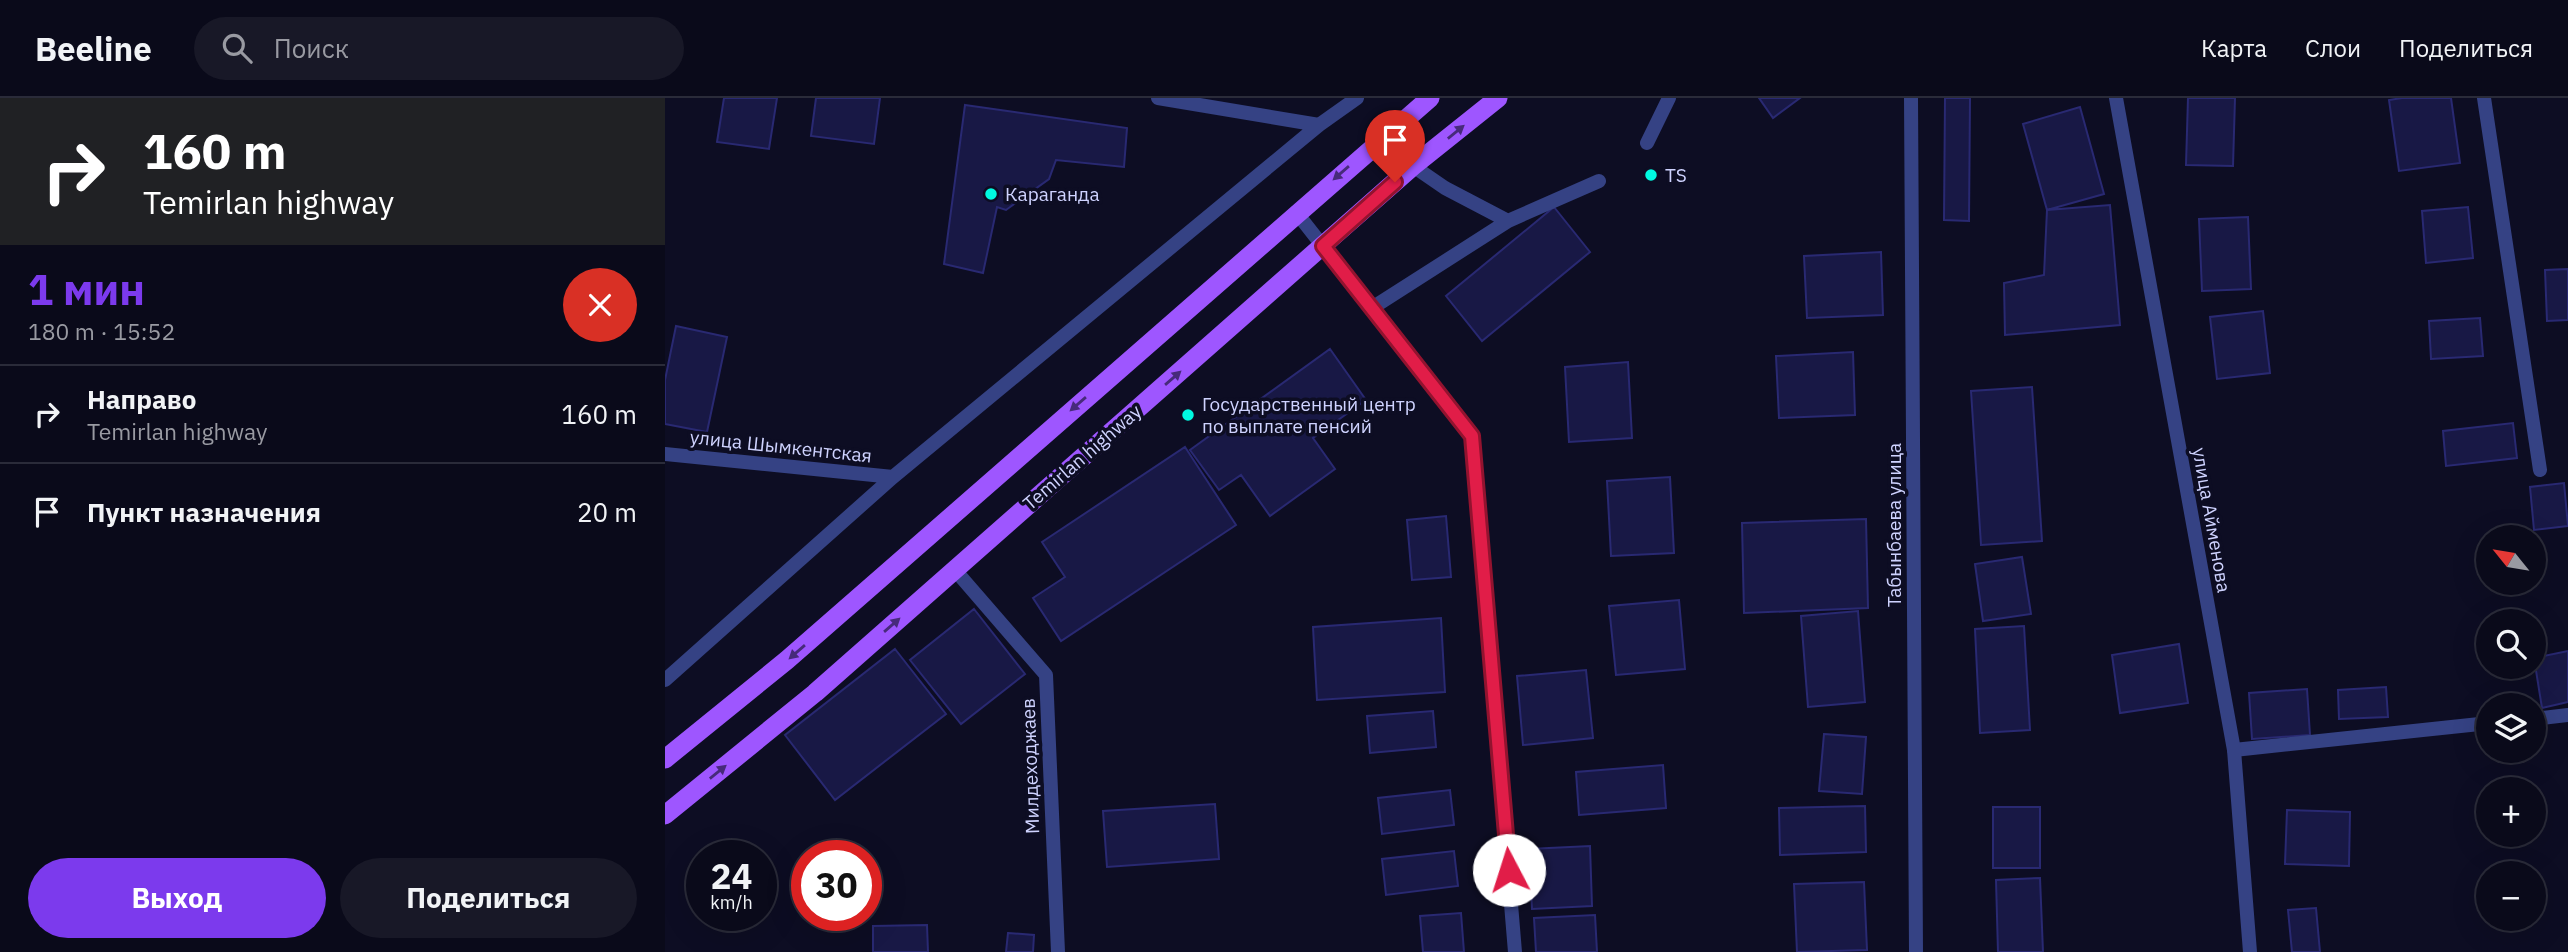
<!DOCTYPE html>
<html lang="ru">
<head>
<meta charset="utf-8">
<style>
	body { margin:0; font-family:"IBM Plex Sans",sans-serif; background:#181827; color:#f1f3f6; height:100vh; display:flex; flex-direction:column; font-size:26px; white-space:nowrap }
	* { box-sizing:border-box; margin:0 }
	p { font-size:23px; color:#999aa2 }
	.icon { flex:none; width:38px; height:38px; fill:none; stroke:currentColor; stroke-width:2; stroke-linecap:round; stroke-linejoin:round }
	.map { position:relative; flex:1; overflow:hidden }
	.side { display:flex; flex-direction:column; background:#0a0a1a; width:665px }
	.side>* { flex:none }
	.banner { background:#202124; color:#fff; overflow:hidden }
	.needle { width:46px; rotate:300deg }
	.buttons { position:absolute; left:1811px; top:427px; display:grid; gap:14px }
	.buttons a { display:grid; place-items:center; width:70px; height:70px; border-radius:50%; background:#0a0a1a; box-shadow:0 7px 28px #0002,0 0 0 2px #2a2b39; font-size:35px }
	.speed { position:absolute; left:21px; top:742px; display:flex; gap:14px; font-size:35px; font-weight:700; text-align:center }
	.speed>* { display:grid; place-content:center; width:91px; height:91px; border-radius:50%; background:#0a0a1a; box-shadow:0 7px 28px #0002,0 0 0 2px #2a2b39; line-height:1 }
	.speed small { font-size:18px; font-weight:400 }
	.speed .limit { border:10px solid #d22; background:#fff; color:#111 }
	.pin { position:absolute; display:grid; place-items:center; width:60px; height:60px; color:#fff; margin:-72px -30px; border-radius:50% 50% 50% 0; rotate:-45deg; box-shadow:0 0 7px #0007 }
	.pin .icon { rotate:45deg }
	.me { position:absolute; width:77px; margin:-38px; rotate:355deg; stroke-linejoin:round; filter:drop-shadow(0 0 5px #0008) }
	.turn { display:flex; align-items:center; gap:24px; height:147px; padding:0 28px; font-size:32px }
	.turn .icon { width:91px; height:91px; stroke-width:2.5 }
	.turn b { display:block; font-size:49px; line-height:60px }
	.round { display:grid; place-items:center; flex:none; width:74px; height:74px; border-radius:37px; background:#181827 }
	.summary { display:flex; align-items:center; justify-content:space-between; height:119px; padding:0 28px }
	h1 { font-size:42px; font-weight:700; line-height:52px; color:#7c3aed }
	.button { display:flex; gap:14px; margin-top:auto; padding:14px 28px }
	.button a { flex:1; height:80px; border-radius:42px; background:#7c3aed; color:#fff; font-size:28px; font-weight:700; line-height:80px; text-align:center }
	.button a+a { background:#181827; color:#f1f3f6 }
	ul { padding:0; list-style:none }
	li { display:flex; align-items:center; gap:21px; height:98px; padding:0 28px; border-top:2px solid #2a2b39 }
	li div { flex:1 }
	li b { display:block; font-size:26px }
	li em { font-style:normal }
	header { display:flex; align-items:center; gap:42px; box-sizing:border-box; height:98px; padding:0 35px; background:#0a0a1a; border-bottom:2px solid #2a2b39 }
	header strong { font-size:33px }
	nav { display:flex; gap:38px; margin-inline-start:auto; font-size:24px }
	.search { width:490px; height:63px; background:#181827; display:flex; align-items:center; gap:18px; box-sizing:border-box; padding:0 24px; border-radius:38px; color:#999aa2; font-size:26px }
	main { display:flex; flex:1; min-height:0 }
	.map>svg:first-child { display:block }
</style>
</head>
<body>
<header>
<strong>Beeline</strong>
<div class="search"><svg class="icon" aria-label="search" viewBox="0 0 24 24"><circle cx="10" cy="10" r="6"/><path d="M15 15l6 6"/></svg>Поиск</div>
<nav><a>Карта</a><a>Слои</a><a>Поделиться</a></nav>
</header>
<main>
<section class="side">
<div class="banner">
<div class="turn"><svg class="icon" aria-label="right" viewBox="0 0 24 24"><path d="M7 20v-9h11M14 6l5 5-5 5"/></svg><div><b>160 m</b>Temirlan highway</div></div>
</div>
<div class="summary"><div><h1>1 мин</h1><p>180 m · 15:52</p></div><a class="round" style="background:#d93025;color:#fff"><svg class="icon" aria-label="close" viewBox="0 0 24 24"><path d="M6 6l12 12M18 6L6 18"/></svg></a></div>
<ul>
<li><svg class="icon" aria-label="right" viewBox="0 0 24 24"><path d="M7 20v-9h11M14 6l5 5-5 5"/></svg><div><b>Направо</b><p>Temirlan highway</p></div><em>160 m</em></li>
<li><svg class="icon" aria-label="arrive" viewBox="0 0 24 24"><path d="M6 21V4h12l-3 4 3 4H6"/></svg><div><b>Пункт назначения</b></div><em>20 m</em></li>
</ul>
<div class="button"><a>Выход</a><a>Поделиться</a></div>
</section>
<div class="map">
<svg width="1903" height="854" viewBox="0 0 1903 854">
	<rect width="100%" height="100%" fill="#0d0d23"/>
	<path fill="#181845" stroke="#292972" stroke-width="2" d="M59,0H112L104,51L52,44Z
		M151,0H215L209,46L146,38Z
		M1094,0H1135L1108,20Z
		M1280,0H1305L1304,123L1279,122Z
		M1523,0H1570L1568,68L1521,67Z
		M1737,0H1786L1795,65L1734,73L1724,2Z
		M300,7L462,30L459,69L391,62L384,81L341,112L332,109L318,175L279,166Z
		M1415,9L1439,96L1382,112L1358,26Z
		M1445,107L1455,227L1340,237L1339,185L1379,177L1382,112Z
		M889,109L925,154L817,243L781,198Z
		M1803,109L1808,160L1761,165L1757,113Z
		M1583,119L1586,191L1537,193L1534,121Z
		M1216,154L1218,217L1142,220L1139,158Z
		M1903,171V222L1882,223L1880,172Z
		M1598,213L1605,275L1552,281L1545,219Z
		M1815,220L1818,258L1766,261L1764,223Z
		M11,228L62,239L42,334L0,326V282Z
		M665,251L701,302L648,340L670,371L605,418L576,377L554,392L525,352Z
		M1188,254L1190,317L1114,320L1111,258Z
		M963,264L967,340L904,344L900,269Z
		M1367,289L1377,443L1316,447L1306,293Z
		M1848,325L1852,360L1781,368L1778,333Z
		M520,349L571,427L396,543L368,500L400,479L377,444Z
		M1005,379L1009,455L946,458L942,383Z
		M1899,385L1903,428L1869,432L1865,389Z
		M781,418L786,479L747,482L742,422Z
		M1201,421L1203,510L1079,515L1077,425Z
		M1357,459L1366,516L1318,523L1310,466Z
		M1014,502L1020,571L951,577L944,508Z
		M309,511L360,576L296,626L245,562Z
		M1193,513L1200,604L1143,609L1136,518Z
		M776,520L780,594L652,602L648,529Z
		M1359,528L1365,632L1315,635L1310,531Z
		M1514,546L1523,605L1455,615L1447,557Z
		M230,551L281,616L170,702L120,637Z
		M1903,553V604L1877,610L1869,560Z
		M921,572L928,640L858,647L852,578Z
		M1721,589L1723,619L1674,621L1673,592Z
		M1642,591L1645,637L1587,641L1584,595Z
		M768,613L771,649L705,655L702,618Z
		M1159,636L1201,639L1197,696L1154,693Z
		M998,667L1001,710L914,717L911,674Z
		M785,692L789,727L717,736L713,700Z
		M550,706L554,761L442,769L438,713Z
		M1200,708L1201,754L1115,757L1114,710Z
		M1328,709H1375V770H1328Z
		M1622,712L1685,714L1684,768L1620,766Z
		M925,748L927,808L867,811L864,751Z
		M789,753L793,788L721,797L717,761Z
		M1375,780L1378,854H1333L1331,782Z
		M1199,784L1202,852L1132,854L1129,786Z
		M1651,810L1655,854H1627L1623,812Z
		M796,815L799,854H758L755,818Z
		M930,817L932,854H871L869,820Z
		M262,827L263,854H208V828Z
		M343,835L369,837L368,854H341Z"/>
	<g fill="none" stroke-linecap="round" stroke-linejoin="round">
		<path stroke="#354284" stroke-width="14" d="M982,45L1004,0
			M748,68L780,90L843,123
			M707,210L843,123L934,83
			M1869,621L1903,617
			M1569,652L1824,625"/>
		<path stroke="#354284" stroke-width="14" d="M493,0L654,27
			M1246,0L1251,854
			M1451,0L1569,652L1585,854
			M1819,0L1875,372
			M631,114L807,338L850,854
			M0,356L228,379
			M290,472L381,577L393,854
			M0,582L228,379L654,27L692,0"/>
		<path stroke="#9e56ff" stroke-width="19" d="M0,661L122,562L765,0
			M0,717L150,595L748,68L833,0"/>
	</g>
	<defs><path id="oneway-solid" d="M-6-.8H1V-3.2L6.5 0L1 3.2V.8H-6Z" transform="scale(1.75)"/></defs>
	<g fill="#472a7b">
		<use href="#oneway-solid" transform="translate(791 34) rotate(-39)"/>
		<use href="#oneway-solid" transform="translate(676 75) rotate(139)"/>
		<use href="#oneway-solid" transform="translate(508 280) rotate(-41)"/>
		<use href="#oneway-solid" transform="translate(413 306) rotate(139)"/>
		<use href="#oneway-solid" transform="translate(227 527) rotate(-41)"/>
		<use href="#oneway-solid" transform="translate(132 554) rotate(139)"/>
		<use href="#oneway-solid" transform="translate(53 674) rotate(-39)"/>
	</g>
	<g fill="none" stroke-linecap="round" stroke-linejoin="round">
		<g stroke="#92132f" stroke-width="18">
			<path id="route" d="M730,84L658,148L807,338L844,772"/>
		</g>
		<use href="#route" stroke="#e11d48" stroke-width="12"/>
	</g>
	<g fill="#00fae1" stroke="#0d0d23" stroke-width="2.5">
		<circle cx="986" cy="77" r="7"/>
		<circle cx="326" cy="96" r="7"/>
		<circle cx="523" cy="317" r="7"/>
	</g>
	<g text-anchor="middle" stroke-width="7" stroke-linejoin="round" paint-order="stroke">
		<g font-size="19" fill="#cfd3ff" stroke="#0d0d23" text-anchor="start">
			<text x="1000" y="84">TS</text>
			<text x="340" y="103">Караганда</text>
			<text x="537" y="313">Государственный центр<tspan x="537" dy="22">по выплате пенсий</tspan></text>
		</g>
		<g font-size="19" fill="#cfd3ff" stroke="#0d0d23">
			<text transform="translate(116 348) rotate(6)" y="7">улица Шымкентская</text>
			<text transform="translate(417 359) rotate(-41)" y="7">Temirlan highway</text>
			<text transform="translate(1547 422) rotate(80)" y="7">улица Айменова</text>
			<text transform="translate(1229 427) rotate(-90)" y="7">Табынбаева улица</text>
			<text transform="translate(365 668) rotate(-92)" y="7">Милдеходжаев</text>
		</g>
	</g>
</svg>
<div class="buttons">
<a><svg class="needle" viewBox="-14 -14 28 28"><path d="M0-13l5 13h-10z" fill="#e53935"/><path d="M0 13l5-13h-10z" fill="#999aa2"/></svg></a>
<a><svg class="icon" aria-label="search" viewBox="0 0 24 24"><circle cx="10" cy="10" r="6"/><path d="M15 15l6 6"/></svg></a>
<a><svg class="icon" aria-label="layers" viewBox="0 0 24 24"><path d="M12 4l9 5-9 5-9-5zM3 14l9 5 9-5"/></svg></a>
<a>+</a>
<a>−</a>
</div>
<div class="speed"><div>24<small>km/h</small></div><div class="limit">30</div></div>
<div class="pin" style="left:730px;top:84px;background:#d93025"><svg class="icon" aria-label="arrive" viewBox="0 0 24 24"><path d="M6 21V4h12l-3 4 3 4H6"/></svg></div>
<svg class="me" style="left:844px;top:772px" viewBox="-20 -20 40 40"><circle r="19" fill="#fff"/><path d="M0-13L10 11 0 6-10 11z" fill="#e11d48"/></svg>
</div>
</main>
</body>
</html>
